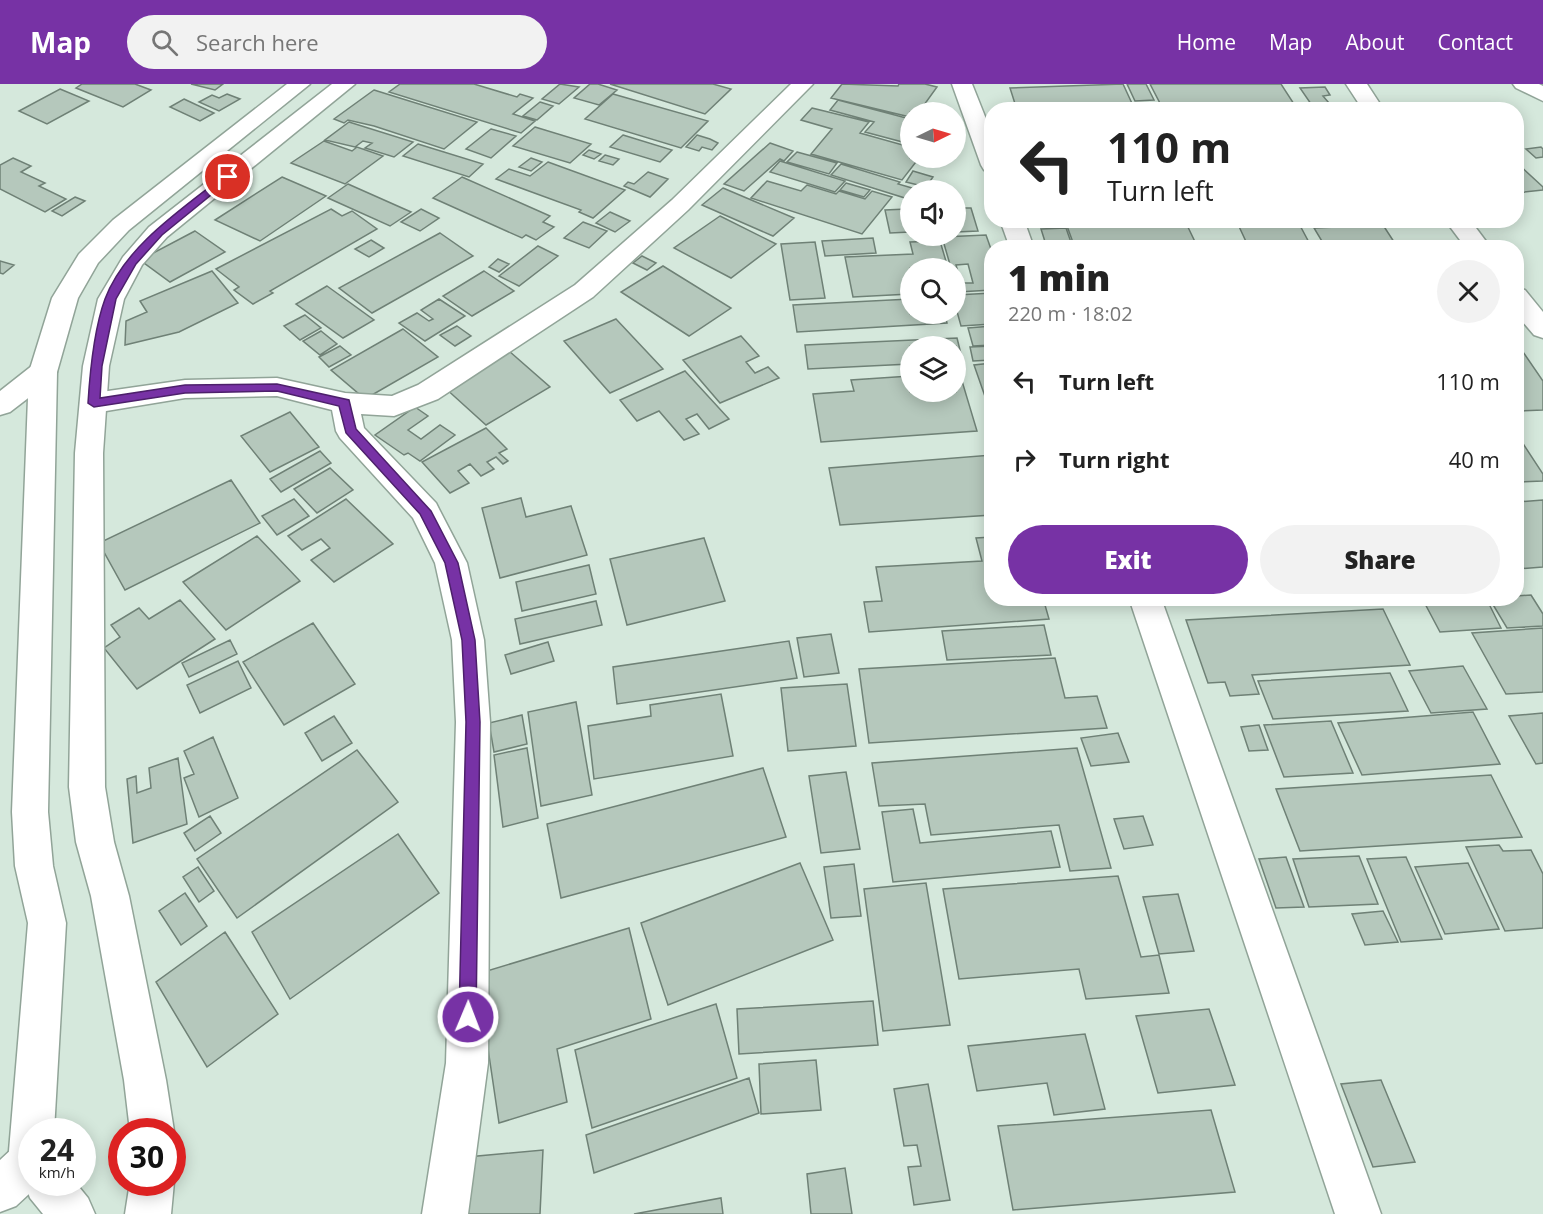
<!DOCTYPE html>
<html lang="en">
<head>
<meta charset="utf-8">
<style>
	body { margin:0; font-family:"Open Sans",sans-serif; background:#f2f2f2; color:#222; height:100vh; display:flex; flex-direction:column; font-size:22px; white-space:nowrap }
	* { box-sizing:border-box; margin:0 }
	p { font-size:20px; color:#767676 }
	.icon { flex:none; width:33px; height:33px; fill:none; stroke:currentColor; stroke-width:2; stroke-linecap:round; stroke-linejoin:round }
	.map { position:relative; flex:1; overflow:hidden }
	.drawer { position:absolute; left:984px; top:156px; width:540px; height:366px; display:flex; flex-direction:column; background:#fff; border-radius:24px; box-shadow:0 3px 15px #0003 }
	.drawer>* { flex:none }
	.guide { position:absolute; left:984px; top:18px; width:540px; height:126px; border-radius:24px; box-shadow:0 3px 15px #0003; background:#fff; color:#222; overflow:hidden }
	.needle { width:39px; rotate:85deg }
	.controls { position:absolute; left:900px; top:18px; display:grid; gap:12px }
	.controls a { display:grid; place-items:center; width:66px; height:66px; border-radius:50%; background:#fff; box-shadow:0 3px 15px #0003; font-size:30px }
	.speed { position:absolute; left:18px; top:1034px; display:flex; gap:12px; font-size:30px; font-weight:700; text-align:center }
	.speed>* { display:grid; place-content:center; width:78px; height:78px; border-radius:50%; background:#fff; box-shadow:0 3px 15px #0003; line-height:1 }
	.speed small { font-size:15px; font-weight:400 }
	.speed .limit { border:9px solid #d22; background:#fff; color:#111 }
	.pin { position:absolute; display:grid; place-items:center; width:51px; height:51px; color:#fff; margin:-26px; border:3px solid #fff; border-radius:50%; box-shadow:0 2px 6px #0007 }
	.me { position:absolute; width:66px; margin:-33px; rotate:1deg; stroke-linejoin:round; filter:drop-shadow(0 0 4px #0008) }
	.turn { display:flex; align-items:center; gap:21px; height:126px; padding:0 24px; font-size:27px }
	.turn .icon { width:78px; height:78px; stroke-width:2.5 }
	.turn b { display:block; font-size:42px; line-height:51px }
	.round { display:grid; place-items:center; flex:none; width:63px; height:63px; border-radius:32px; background:#f2f2f2 }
	.head { display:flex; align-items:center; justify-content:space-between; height:102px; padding:0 24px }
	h1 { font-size:36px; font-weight:800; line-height:45px }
	.cta { display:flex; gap:12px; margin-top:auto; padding:12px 24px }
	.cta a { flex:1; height:69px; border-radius:36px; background:#7732a5; color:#fff; font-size:24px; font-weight:800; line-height:69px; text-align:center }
	.cta a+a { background:#f2f2f2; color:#222 }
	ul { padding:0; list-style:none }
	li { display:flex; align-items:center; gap:18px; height:78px; padding:0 24px }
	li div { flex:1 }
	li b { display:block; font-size:22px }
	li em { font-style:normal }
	header { display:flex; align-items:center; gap:36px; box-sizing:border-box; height:84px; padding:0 30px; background:#7732a5; color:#fff }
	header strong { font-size:28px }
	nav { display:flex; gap:33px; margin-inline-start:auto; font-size:21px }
	.search { width:420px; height:54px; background:#f2f2f2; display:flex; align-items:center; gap:15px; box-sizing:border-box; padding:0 21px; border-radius:33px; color:#767676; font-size:22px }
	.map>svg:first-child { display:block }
</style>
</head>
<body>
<header>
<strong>Map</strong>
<div class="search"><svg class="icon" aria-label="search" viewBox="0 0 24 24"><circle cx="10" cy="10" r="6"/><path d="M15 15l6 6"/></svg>Search here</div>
<nav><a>Home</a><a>Map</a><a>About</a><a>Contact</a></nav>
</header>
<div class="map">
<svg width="1543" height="1130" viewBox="0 0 1543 1130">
	<rect width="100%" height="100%" fill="#d5e8dc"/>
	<path fill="#b5c8bc" stroke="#6f8176" stroke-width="1.5" fill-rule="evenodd" d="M82,0H135L151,6L123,23L76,4Z
		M191,0H223L215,6Z
		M400,0H474L517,13L520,10L533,14L513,30L535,37L521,49L389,8Z
		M560,0L579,3L559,20L542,15Z
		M590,0H598L617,6L599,21L574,14Z
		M610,0H713L731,5L705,30Z
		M842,0L898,2L899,0H925L937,3L919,28H910V33L831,14Z
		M1123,0L1135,26H1017L1010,4Z
		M1127,0H1146L1154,16L1135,17Z
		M1150,0H1281L1294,20L1163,25Z
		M1325,3L1330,11L1323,12L1329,19L1311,20L1300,4Z
		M60,5L89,17L47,40L19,27Z
		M374,6L477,38L444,65L374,42L348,36L344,39L334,35Z
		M227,10L240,15L219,27L199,18L212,11L219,14Z
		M613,10L708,37L681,64L585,35Z
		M184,15L214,29L200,37L170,23Z
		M838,16L910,35V60L865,48L874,38L830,26Z
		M540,18L553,22L537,36L523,32Z
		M812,24L869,38L860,49L910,63V74H919L902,96L811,70L832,45L801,36Z
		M349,38L413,58L394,73L365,64L372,59L363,57L355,63L325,56Z
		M535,43L591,60L570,79L513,62Z
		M491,45L516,52L491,74L466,65Z
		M623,51L672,66L660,78L610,63Z
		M697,51L710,55L718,59L712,66L702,63L699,67L686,63Z
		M324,57L352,67L357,63L383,72L345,100L291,79Z
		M770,59L793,67L784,77L780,75L744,107L724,100Z
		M418,60L483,80L469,93L403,72Z
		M1541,63L1543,65V73L1536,74L1526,65Z
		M589,66L601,70L594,75L583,71Z
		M797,68L837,79L829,90L787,78Z
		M605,71L619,75L613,81L599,77Z
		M13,74L31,82L21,88L45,99L39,102L66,115L45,128L0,105V81Z
		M531,74L542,78L531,87L519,83Z
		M780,77L845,97L835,108L770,88Z
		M548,78L625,106L593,134L579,128L581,126L496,95L509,85L530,92Z
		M1516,78L1543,103V106L1516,109Z
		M841,80L900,98L898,100L912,104L905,114L831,91Z
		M913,87L933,93L926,103L906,98Z
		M648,88L668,95L650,113L624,102L628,98L634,100Z
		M282,93L326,112L260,157L215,136Z
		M462,93L550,132L543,138L554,143L536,156L526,151L522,154L433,114Z
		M767,97L801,107L807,101L836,110L839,107L865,115L872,107L892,113L862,150L751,114Z
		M846,99L870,106L864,113L840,106Z
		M348,100L411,128L390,142L328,114Z
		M723,104L794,134L773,152L702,121Z
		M75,113L85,117L62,132L52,127Z
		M956,124H971L978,147L956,148Z
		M331,125L342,132L352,127L377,145L270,207L273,209L253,220L234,206L239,203L216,185Z
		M421,125L439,134L420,147L401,138Z
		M907,125L910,135V148L890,149L885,126Z
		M610,128L630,137L615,148L596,139Z
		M720,132L776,160L731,194L674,164Z
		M1063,136H1126L1127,137L1065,141Z
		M1236,136H1297L1312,164H1249Z
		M1185,137L1198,164H1075L1067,142Z
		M583,138L607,147L589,164L564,154Z
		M1383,141L1398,164H1326L1314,144Z
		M1066,144L1073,164H1047L1041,145Z
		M195,147L225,168L170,198L140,176Z
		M440,149L473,172L372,229L339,204Z
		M986,151L992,168V206L958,208L956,184H951L942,153ZM968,180L973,199H961L956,181Z
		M873,154L876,169L825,172L822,157Z
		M371,156L384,164L369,173L355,165Z
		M940,157L948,184H910V210L853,213L845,173L913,170L910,158Z
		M815,158L825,214L790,216L781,160Z
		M538,162L558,172L519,202L499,192Z
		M642,172L656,179L647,186L633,179Z
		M498,175L509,180L499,188L489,183Z
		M0,177L14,181L3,190L0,189Z
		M663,182L731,224L689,252L621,208Z
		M212,187L238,219L179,248L125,261L126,237L147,228L140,217Z
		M484,187L514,207L472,232L443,212Z
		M327,202L374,236L343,254L296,220Z
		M992,209V240L961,242L956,224V211Z
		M439,215L465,232L425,257L399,239L417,229L429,237L433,235L421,226Z
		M910,215V230H945L947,239L797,248L793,221Z
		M305,231L321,244L300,256L284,242Z
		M616,235L663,285L610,309L564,257Z
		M457,242L471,252L455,262L440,251Z
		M992,242V261L973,262L968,244Z
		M403,245L438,273L365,315L331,286Z
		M321,247L337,260L320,271L303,257Z
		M741,252L759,272L746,278L755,289L768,283L779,294L720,319L683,276Z
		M957,254L963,278H956V262H910V280L808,285L805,261Z
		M340,262L351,271L329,283L319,273Z
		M992,262V276L973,277L970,263Z
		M1516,265H1521L1543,297V326L1520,327L1516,322Z
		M509,267L550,303L486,341L444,303Z
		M992,279V321H988L974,281Z
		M685,287L729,335L709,345L697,330L686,335L699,350L684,356L659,327L637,337L620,316Z
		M910,292V308H956V297H962L977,347L821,358L813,310L854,307L851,296Z
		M415,323L428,332L408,346L421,355L440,341L455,351L420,377L408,369L404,371L375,351Z
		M290,328L319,363L270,388L241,352Z
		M486,344L507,365L499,369L508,377L503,380L496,373L487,378L494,385L481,392L470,380L458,387L469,399L450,409L422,378Z
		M1516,349L1543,390V397L1516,398Z
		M320,367L331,379L281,408L270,395Z
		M992,371V431L840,441L829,384Z
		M330,384L353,406L317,429L294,405Z
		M231,396L260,439L125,506L99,459Z
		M521,414L526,433L571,422L587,471L500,494L482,424Z
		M294,415L309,432L277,451L262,432Z
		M346,415L393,460L334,498L311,476L330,464L321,455L302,466L288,452Z
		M1543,416V483L1516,485V418Z
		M257,452L300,497L226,546L183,498Z
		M992,453V514H1043L1049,535L869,548L864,518L882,517L876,483L982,477L976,454Z
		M704,454L725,517L627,541L610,475Z
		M589,481L596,510L522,527L516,498Z
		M1531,511L1543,530V542L1507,544L1489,514H1516V512Z
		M1178,514H1302L1303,516L1180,521Z
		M1486,514L1501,544L1440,548L1423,516Z
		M180,516L215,555L137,605L104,564L120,553L111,541L139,524L149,535Z
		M596,517L602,541L520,560L515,535Z
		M1383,525L1410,581L1252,591L1259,610L1230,612L1225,598L1208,599L1186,536Z
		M313,539L355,600L284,641L243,578Z
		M1044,541L1051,571L947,576L942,547Z
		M1543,544V608L1506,610L1472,549Z
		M831,550L839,589L804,593L797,554Z
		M230,556L237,570L189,593L182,579Z
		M789,557L797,594L617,620L613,583Z
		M548,558L554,577L511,590L505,571Z
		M1055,574L1065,614L1097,612L1107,644L869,659L859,585Z
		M238,577L251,604L200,629L187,601Z
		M1463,582L1487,625L1431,629L1409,587Z
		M1390,589L1408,627L1273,635L1258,597Z
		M847,600L856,662L788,667L781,604Z
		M721,610L733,672L594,695L588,642L651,632L650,621Z
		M576,618L592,711L541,722L528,628Z
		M1473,628L1500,680L1362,691L1338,639Z
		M1543,629V679L1536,680L1509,632Z
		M522,631L527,660L494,668L489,639Z
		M334,632L352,659L322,677L305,649Z
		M1331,637L1353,689L1284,693L1264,641Z
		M1259,641L1268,666L1249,667L1241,643Z
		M1118,649L1129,678L1091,682L1081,654Z
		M213,653L238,714L199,733L184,694L194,690L184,667Z
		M527,664L538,734L503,743L494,671Z
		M1077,664L1111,784L1070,787L1059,741L931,751L925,720L879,722L872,679Z
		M357,666L398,718L237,834L197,775Z
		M178,674L187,740L133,759L127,695L136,692L137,709L151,704L149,684Z
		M763,684L786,753L561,814L547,740Z
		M846,688L860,765L821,769L809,692Z
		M1491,691L1522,753L1300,767L1276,705Z
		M913,725L920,759L1051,747L1060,783L893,798L882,728Z
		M210,732L221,749L195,767L184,749Z
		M1143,732L1153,761L1124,765L1114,735Z
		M398,750L439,809L290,915L252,848Z
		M1499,761L1503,767L1531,766L1543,790V844L1505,847L1466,763Z
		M1359,772L1378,820L1309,823L1293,775Z
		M1286,773L1304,823L1276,824L1259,775Z
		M1406,773L1442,855L1401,858L1367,775Z
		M800,779L833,856L668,921L641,839Z
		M1468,779L1499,845L1445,850L1415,783Z
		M854,780L861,832L831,834L824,783Z
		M198,783L214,807L199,818L183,793Z
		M1118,792L1141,873L1159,871L1169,909L1086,915L1079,885L959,895L943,805Z
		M926,799L950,941L883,947L864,805Z
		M185,809L207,842L181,861L159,827Z
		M1178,810L1194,867L1159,870L1143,813Z
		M1383,827L1398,858L1365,861L1352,830Z
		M629,844L651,935L557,965L567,1018L499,1039L477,890Z
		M225,848L278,930L207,983L156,898Z
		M873,917L878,961L739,970L737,925Z
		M716,920L737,994L592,1044L575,966Z
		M1209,925L1235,1001L1158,1009L1136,932Z
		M1085,950L1105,1025L1054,1031L1047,999L977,1007L968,962Z
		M816,976L821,1026L761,1030L759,980Z
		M749,994L759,1029L594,1089L586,1051Z
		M1381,996L1415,1078L1373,1083L1341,1000Z
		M928,1000L950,1116L914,1121L908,1083L921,1082L917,1061L904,1062L894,1005Z
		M1211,1026L1235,1108L1013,1126L998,1042Z
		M543,1066L540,1130H463L467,1073Z
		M845,1084L852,1130H811L807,1090Z
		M721,1114L723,1130H634Z"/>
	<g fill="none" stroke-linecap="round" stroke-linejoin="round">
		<g stroke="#91a498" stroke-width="3">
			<path id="minor" d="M791,0H813L688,126L593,213L438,315L394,332L361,330L364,344L436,419L440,427L467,479L484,556L490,638L488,979L468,1130H422L446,979L456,638L452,556L435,479L413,434L340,354L336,347L332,326L277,312L185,314L94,329L84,326L80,319L84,312L94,309L185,296L277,294L345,309L392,312L418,301L575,201L672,116Z
				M952,0H972L992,50V88L984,86L981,81Z
				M1346,0H1367L1384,26H1363Z
				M1000,136H1024L1034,164H1010Z
				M1445,136H1470L1491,164H1466Z
				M1516,204L1525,206L1543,228V254L1534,251L1516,230Z
				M43,279L53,281L57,288L53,295L10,328L0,331V307L33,281Z
				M1129,514H1161L1381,1130H1335Z
				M30,1057L32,1098H42L16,1122L0,1128V1076L14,1063Z"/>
		</g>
		<g stroke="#91a498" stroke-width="3">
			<path id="secondary" d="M287,0H310L129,146L98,179L78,214L57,288L48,728L53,782L66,839L54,1047H32V1098H75L88,1114L95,1130H43L30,1114L25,1100L14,1095L8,1079L28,839L15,782L12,728L29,288L52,214L79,170L113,136Z
				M332,0H355L167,153L142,181L124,215L109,282L103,369L105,703L114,758L129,812L166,996L174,1047L172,1050V1047H130L124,996L91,812L76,758L69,703L75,369L83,282L98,215L123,173L149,143Z
				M172,1094L174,1098L171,1130H125L130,1098H172Z"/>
		</g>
		<g stroke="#91a498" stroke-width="3">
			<path id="primary" d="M1513,0H1539L1543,2V17L1516,4Z"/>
		</g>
		<use href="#minor" fill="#fff" fill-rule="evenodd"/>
		<use href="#secondary" fill="#fff" fill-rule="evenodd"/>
		<use href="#primary" fill="#fff" fill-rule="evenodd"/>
	</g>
	<path fill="#7732a5" stroke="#4d206b" stroke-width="1.5" d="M225,91L233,93L162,151L136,180L116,215L102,282L100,314L185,301L277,300L349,316L356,345L431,427L458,479L475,556L480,638L476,933L474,939L468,942L462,939L459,933L466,638L462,556L445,479L420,430L346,349L339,322L277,307L185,309L94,323L88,319C90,287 94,245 105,215C125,162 182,125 225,91Z"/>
</svg>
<div class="controls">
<a><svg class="needle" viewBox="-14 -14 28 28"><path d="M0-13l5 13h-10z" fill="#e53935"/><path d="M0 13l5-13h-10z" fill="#767676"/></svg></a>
<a><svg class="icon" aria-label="sound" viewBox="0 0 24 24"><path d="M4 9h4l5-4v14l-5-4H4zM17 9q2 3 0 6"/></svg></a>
<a><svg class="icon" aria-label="search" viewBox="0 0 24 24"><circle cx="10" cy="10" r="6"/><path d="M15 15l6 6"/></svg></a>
<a><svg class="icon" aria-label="layers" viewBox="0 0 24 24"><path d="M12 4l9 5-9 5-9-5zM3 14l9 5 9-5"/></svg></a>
</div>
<div class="speed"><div>24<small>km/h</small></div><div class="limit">30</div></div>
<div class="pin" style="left:228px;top:93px;background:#d93025"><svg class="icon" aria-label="arrive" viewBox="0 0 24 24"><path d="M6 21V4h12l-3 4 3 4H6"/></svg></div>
<svg class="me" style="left:468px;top:933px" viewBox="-20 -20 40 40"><circle r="17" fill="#7732a5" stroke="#fff" stroke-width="3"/><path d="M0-11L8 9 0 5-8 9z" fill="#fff"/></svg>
<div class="guide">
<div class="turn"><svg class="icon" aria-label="left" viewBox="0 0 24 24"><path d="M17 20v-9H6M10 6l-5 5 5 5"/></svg><div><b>110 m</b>Turn left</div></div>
</div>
<section class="drawer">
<div class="head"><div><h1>1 min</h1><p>220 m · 18:02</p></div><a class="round"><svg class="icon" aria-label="close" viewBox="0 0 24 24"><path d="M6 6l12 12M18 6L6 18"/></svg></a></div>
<ul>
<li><svg class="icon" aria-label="left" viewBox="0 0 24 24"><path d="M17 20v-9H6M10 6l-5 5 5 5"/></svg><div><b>Turn left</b></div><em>110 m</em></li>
<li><svg class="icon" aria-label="right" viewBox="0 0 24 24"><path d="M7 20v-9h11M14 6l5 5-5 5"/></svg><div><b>Turn right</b></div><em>40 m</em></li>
</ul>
<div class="cta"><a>Exit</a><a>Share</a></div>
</section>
</div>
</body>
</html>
